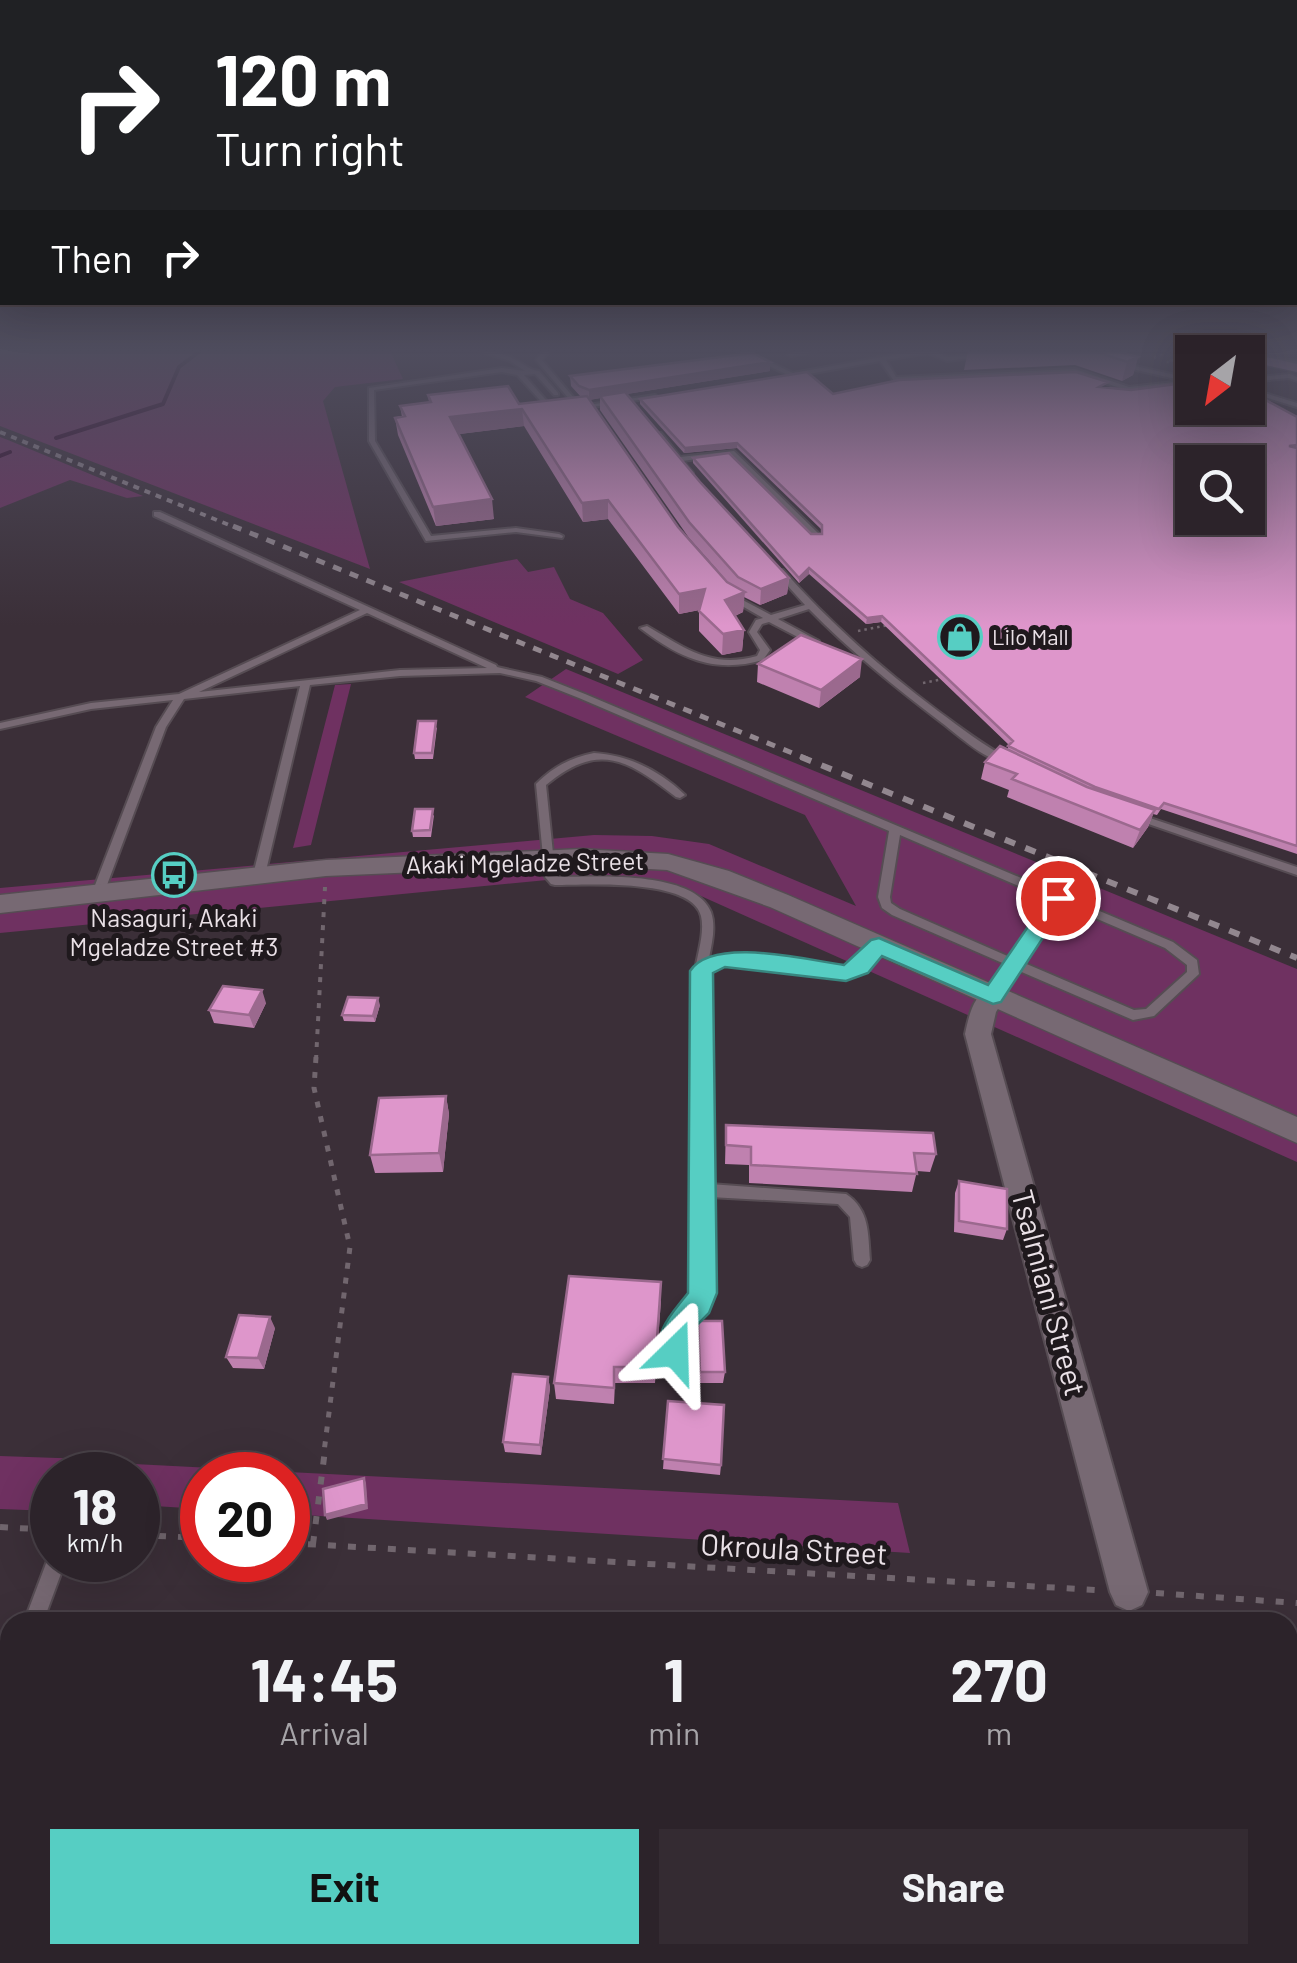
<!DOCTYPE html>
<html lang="en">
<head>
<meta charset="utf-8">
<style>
	body { margin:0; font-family:Barlow,sans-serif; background:#342b32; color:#f1f3f6; height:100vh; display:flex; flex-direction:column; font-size:38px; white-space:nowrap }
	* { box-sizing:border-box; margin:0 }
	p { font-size:32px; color:#a6a4a8 }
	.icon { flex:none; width:55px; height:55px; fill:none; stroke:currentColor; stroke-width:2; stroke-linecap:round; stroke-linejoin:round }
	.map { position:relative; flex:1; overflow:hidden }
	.side { position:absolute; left:0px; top:1612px; width:1298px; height:352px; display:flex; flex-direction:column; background:#2c232a; border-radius:30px 30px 0 0; box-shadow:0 10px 40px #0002,0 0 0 2px #484047 }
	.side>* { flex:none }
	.guide { position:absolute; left:0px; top:0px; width:1298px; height:305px; box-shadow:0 10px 40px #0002,0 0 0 2px #484047; background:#202124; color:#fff; overflow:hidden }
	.needle { width:65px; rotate:211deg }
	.buttons { position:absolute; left:1175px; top:335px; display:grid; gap:20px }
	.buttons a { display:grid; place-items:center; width:90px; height:90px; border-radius:0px; background:#2c232a; box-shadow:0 10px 40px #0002,0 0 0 2px #484047; font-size:50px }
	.speed { position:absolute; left:30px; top:1452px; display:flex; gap:20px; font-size:50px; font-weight:700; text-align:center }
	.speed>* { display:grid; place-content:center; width:130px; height:130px; border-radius:50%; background:#2c232a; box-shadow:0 10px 40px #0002,0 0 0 2px #484047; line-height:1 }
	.speed small { font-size:25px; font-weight:400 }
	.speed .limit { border:15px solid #d22; background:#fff; color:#111 }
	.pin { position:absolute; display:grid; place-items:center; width:85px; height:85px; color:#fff; margin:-42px; border:5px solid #fff; border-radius:50%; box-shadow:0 2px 10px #0007 }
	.me { position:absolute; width:110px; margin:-55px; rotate:22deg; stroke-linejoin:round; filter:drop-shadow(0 0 8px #0008) }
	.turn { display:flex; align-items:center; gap:35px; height:210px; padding:0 50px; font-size:45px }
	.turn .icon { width:130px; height:130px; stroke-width:2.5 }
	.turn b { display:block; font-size:70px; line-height:85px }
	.then { display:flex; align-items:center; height:95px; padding:0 50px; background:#0003; gap:20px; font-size:38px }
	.eta { display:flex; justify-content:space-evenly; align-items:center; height:170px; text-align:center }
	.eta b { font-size:60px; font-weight:700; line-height:70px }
	.cta { display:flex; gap:20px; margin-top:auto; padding:20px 50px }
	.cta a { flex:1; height:115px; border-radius:0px; background:#56cec3; color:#111; font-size:40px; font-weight:700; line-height:115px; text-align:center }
	.cta a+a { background:#342b32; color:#f1f3f6 }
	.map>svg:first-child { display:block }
</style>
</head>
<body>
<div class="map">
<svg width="1297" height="1963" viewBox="0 0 1297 1963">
	<rect width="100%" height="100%" fill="#3b2f38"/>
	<path fill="#6f3161" d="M0,351H390L403,379L335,387L323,401L370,569L0,426Z
		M0,437L8,440L143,496L127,498L70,480L0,508Z
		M517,559L528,572L554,567L570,599L603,613L643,660L618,674L399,582Z
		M566,669L1297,969V1162L683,888L640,881L547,880L0,933V888L594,835L652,836L709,844L856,906L805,815L525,697Z
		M351,684L311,845L293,848L335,685Z
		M0,1456L116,1460V1475H52V1511L0,1509Z
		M134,1464L898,1503L910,1553L288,1514V1475H202V1509L138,1505Z"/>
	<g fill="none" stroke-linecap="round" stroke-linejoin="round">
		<path stroke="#33052a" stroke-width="4" d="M56,438L163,404L179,367L200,351
			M0,456L10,452"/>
		<g stroke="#564c53" stroke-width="4">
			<path id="service" d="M480,351C492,351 505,354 516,360C526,365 529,370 539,371L558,393V395H554L535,374L524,375L552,407L558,409V411L548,409L517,375L502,372L374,390L375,441L431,536L516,528L559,534L563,536L562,538L516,532L426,541L369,441V388L502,368L525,371L510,361Z
				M543,351H550L542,360L574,398L587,403L588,405L655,395L658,397L579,409V407L584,406L570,400L536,360Z
				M737,351H746L793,373L916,351H935L948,357L982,354L985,356L947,361L928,353L886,360L896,377L1075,369L1129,387L1192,380V384L1129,391L1075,373L894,381L880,361L792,377Z
				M797,351H817L791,356L788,354Z
				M1270,358L1297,361V365L1268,361Z
				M1121,363L1180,376L1183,378L1180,380L1119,366Z
				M1290,374L1297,377V381L1289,378L1248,382V378Z
				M1248,388L1297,403V407L1248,392Z
				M657,433H661L680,457L734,451L820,535L813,537L730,454L683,461L693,473L686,475L657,435Z
				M154,512H160L496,665L497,667L542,677L585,694L1173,942L1197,960L1199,974L1154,1016L1133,1020L1017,970L997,999H989L987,996L1007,965L892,915L882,908L878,897L889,831L579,698L536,681L500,673L400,676L310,685L265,875L259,879L253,875L300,686L184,699L166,727L104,893L102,896H94L92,893L156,727L173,700L91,709L0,729V723L91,703L179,694L360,610L154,516ZM367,613L487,668L400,670L199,692ZM900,835L1051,900L1012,958L900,909L891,903L890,897ZM1060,903L1165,948L1187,965V972L1146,1009L1134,1010L1022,962Z
				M777,570H783C830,623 882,669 938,711C961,728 983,745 1009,759V763C988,763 959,736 942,723C895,687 850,651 809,609L778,619L819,641V645H813L769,622L762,624L757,632L770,650L763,660C714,674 679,658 640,628L647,626C685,648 711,669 757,656L760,650L749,632L756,620L763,618L728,598L735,596L771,615L805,605L777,574Z
				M594,753C629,755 660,771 685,795L680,798L676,797C628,760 599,741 546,785L555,873L558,877C596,877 694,870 711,912C716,926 712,943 709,958L725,955L845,968L856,964L875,942H883L885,945L864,970L846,977L725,963L714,966L707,972L710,1184L846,1194C870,1210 868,1234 870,1260L867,1265L862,1267L857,1265L854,1260L850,1217L838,1204L710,1197L711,1293L705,1306L686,1332L681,1357L675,1360L669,1357C662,1330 682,1314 695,1293V971C697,955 705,933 701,916C692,878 586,885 555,885L551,884L545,877L536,784C553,767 570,758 594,753Z
				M1138,814L1297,867V875L1134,819L1133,817Z
				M50,1553H52V1560H66L43,1622H24Z
				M10,1673V1710L7,1717L0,1720V1683L3,1676Z"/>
		</g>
		<g stroke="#564c53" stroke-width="4">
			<path id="minor" d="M993,987L1002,989L1006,996L996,1012L991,1034L1148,1592L1142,1605L1129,1611L1116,1605L1110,1592L965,1034C969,1016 973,993 993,987Z"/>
		</g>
		<g stroke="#564c53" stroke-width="3">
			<path id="tertiary" d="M581,849L668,854L729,871L788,895L1297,1117V1143L770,907L667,870L581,865L326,876L0,913V895L326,860Z"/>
		</g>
		<g stroke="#564c53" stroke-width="3">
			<path id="trunk" d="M1189,351H1206L1207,352L1192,354Z
				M1216,351H1233L1234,352H1216Z
				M1248,353L1297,364V372L1248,361Z"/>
		</g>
		<path stroke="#71666e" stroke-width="2.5" stroke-dasharray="2.5 4" stroke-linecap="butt" d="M1154,358L1168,352L1178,354
			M1172,360L1180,363L1166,362Z
			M858,631L888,625
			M923,683L943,679"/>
		<path stroke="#71666e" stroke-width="4" stroke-dasharray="5 8" stroke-linecap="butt" d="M316,1060L325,887"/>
		<path stroke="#71666e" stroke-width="5" stroke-dasharray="6 9" stroke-linecap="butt" d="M316,1057L314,1088L350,1247L324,1452"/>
		<path stroke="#71666e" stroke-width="6" stroke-dasharray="8 12" stroke-linecap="butt" d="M0,1527L52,1530
			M138,1535L202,1538
			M288,1543L1096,1590
			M313,1544L325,1450
			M1156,1593L1297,1603"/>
		<use href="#service" fill="#776973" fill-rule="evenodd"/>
		<use href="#minor" fill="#776973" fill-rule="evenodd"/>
		<use href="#tertiary" fill="#776973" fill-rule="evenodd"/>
		<use href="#trunk" fill="#bc88ae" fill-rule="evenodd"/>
		<path stroke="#92878f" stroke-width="4" stroke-dasharray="6 6" stroke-linecap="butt" d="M0,432L239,529"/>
		<path stroke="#92878f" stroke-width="5" stroke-dasharray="9 9" stroke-linecap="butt" d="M233,526L807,759"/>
		<path stroke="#92878f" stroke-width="6" stroke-dasharray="11 11" stroke-linecap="butt" d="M801,757L1297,958"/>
	</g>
	<path fill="#bf81af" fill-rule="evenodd" d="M968,351H1116L1138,357L1133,375L1122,381L1075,365L964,370Z
		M770,362V371L627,394L700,482L789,578L787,594L760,605L744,597L743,612L735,616L744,630L742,651L722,655L699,631V610L679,614L608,519L583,522L524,426L459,434L494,519L436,526L398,435L395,418L402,417L400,406L429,402L428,395L519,404L581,397L571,386L570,376ZM600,398V410L689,538L729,583L678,527L589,400Z
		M1107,387L1131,390L1249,391L1297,417V854L1161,809L1157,815L1153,814L1148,827L1133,848L1007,797L1009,790L981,779L985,762L1007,750L1009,745L881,622L866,624L809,574L799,583L693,463V458L811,534H822V530L737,448L684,453L640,404V399Z
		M758,664L860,677L819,708L757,682Z
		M437,727L433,759H415L414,753Z
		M434,815L431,837H413L412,831Z
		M266,1003L254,1028L214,1023L209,1010Z
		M380,1005L375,1022L344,1021L342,1015Z
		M446,1096L449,1114L443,1172L375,1173L370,1155Z
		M726,1125L936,1154L930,1172L917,1171L912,1192L749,1183V1165L725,1164Z
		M959,1181L1007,1229L1003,1240L954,1232L955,1193Z
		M661,1300L655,1383H615L614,1404L556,1399L554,1383Z
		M698,1321L725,1372L723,1383H699Z
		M275,1328L264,1369L233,1368L226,1357Z
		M548,1377L550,1388L541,1455L505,1452L503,1442Z
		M668,1401L721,1465L720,1475L663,1469Z"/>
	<path fill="#9b698e" d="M1138,357L1133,375L1122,381L1127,362Z
		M770,362V371L589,400V390Z
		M522,409L524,426L452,435L450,417Z
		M737,443V448L684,453L685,448Z
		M492,499L494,519L436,526L433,507Z
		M608,500V519L583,522L582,503Z
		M809,568V574L799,583V578Z
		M789,578L787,594L760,605L761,589Z
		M705,589V609L679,614V594Z
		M745,592L743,612L724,621L725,600Z
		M882,616L881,622L866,624L867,618Z
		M744,630L742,651L722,655L723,634Z
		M862,659L860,677L819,708L821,690Z
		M1155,810L1148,827L1133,848L1140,830Z
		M262,990L266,1003L254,1028L249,1015Z
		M378,998L380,1005L375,1022L373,1016Z
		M446,1096L449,1114L443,1172L439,1153Z
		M270,1317L275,1328L264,1369L258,1358Z
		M548,1377L550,1388L541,1455L540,1445Z
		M364,1478L366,1483L368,1509L327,1520L325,1515Z"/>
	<path fill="#de96cb" stroke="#9b698e" stroke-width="2.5" fill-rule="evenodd" d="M1094,351H1116L1138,357L1127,362Z
		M753,353L770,362L589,390L579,386L570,376Z
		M807,372L833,394L899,380L1076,372L1108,382L1099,387L1131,390L1192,382V408H1248V385L1249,391L1297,417V445L1289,446L1297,448V846L1164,803L1159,809L1095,787L1008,746L1013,741L882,616L867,618L809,568L799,578L693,458L729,453L811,534H822V525L737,443L685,448L640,399ZM1192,462H1248V518H1192Z
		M508,386L519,404L587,396L678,527L727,582L745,592L725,600L744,630L723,634L699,611L705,589L679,594L608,500L582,503L522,409L450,417L492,499L433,507L395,418L405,416L400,406L431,402L428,395Z
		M625,392L700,482L789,578L761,589L738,577L689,522L600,396Z
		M801,635L862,659L821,690L758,664Z
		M418,721H436L432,753H414Z
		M1000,746L1087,787L1155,810L1140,830L1012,779L1017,774L985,762Z
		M415,809H433L430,830L412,831Z
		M223,986L262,990L249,1015L209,1010Z
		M348,997L378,998L373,1016L342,1015Z
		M446,1096L439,1153L370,1155L379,1098Z
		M726,1125L933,1133L936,1154L914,1153L917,1174L751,1165V1147L726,1145Z
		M959,1181L1007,1189V1229L959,1221Z
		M569,1276L661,1282L655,1367H614V1388L554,1383Z
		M239,1315L270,1317L258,1358L226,1357Z
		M698,1321H722L725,1372H700Z
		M513,1374L548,1377L540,1445L503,1442Z
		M668,1401L724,1405L721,1465L663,1459Z
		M364,1478L366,1504L325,1515L323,1489Z"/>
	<linearGradient id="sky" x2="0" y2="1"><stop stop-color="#201a1f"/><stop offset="0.56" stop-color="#4f4d5e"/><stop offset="1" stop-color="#4f4d5e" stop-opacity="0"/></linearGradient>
	<rect width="1297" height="626" fill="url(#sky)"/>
	<path fill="#56cec3" stroke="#38867f" stroke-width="2.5" d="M1058,891L1069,898L1001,1002L993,1004L882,956L868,973L846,981L725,967L713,973L717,1293L709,1313L691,1331L685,1362L675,1366L664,1362C651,1332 671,1315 688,1293L690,971C713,936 807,960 844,965L871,940L879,938L988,985L1051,893Z"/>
	<defs>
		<g id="shop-ring" transform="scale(2.25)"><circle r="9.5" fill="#1f191d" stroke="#56cec3" stroke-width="1.5"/><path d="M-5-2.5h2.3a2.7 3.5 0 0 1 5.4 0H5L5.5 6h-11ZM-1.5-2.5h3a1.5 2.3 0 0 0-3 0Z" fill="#56cec3"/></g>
		<g id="bus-ring" transform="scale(2.25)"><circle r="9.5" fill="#1f191d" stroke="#56cec3" stroke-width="1.5"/><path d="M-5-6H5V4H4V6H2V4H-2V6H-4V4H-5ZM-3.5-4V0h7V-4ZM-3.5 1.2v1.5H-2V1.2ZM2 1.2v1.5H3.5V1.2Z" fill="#56cec3"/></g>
	</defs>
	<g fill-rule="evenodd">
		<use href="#shop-ring" x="960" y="637"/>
		<use href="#bus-ring" x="174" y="875"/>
	</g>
	<g text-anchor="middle" stroke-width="10" stroke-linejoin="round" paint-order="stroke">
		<g font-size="22" fill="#eae1e7" stroke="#1f191d" text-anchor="start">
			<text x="992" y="645">Lilo Mall</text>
		</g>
		<g font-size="25" fill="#eae1e7" stroke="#1f191d">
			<text transform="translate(525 863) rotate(-1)" y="9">Akaki Mgeladze Street</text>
		</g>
		<g font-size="25" fill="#eae1e7" stroke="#1f191d">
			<text x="174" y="927">Nasaguri, Akaki<tspan x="174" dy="29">Mgeladze Street #3</tspan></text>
		</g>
		<g font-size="30" fill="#eae1e7" stroke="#1f191d">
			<text transform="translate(1048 1293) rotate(75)" y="10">Tsalmiani Street</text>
			<text transform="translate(794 1550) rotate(3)" y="10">Okroula Street</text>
		</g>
	</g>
</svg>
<div class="buttons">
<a><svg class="needle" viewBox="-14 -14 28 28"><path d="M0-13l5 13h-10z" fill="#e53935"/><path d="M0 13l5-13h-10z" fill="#a6a4a8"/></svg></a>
<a><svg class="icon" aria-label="search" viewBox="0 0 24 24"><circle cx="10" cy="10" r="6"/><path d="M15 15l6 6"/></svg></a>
</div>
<div class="speed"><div>18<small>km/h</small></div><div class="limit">20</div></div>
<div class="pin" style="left:1058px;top:898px;background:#d93025"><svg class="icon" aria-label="arrive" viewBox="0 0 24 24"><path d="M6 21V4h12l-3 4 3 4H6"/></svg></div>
<svg class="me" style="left:675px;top:1352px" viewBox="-20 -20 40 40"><path d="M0-17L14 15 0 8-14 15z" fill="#56cec3" stroke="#fff" stroke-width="4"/></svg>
<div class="guide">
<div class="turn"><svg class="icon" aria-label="right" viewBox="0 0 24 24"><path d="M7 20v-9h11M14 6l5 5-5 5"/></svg><div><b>120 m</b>Turn right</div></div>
<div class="then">Then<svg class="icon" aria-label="right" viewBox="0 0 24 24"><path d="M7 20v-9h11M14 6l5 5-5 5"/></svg></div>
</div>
<section class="side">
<div class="eta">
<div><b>14:45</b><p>Arrival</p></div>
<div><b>1</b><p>min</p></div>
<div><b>270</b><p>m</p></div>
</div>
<div class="cta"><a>Exit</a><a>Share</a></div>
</section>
</div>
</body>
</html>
